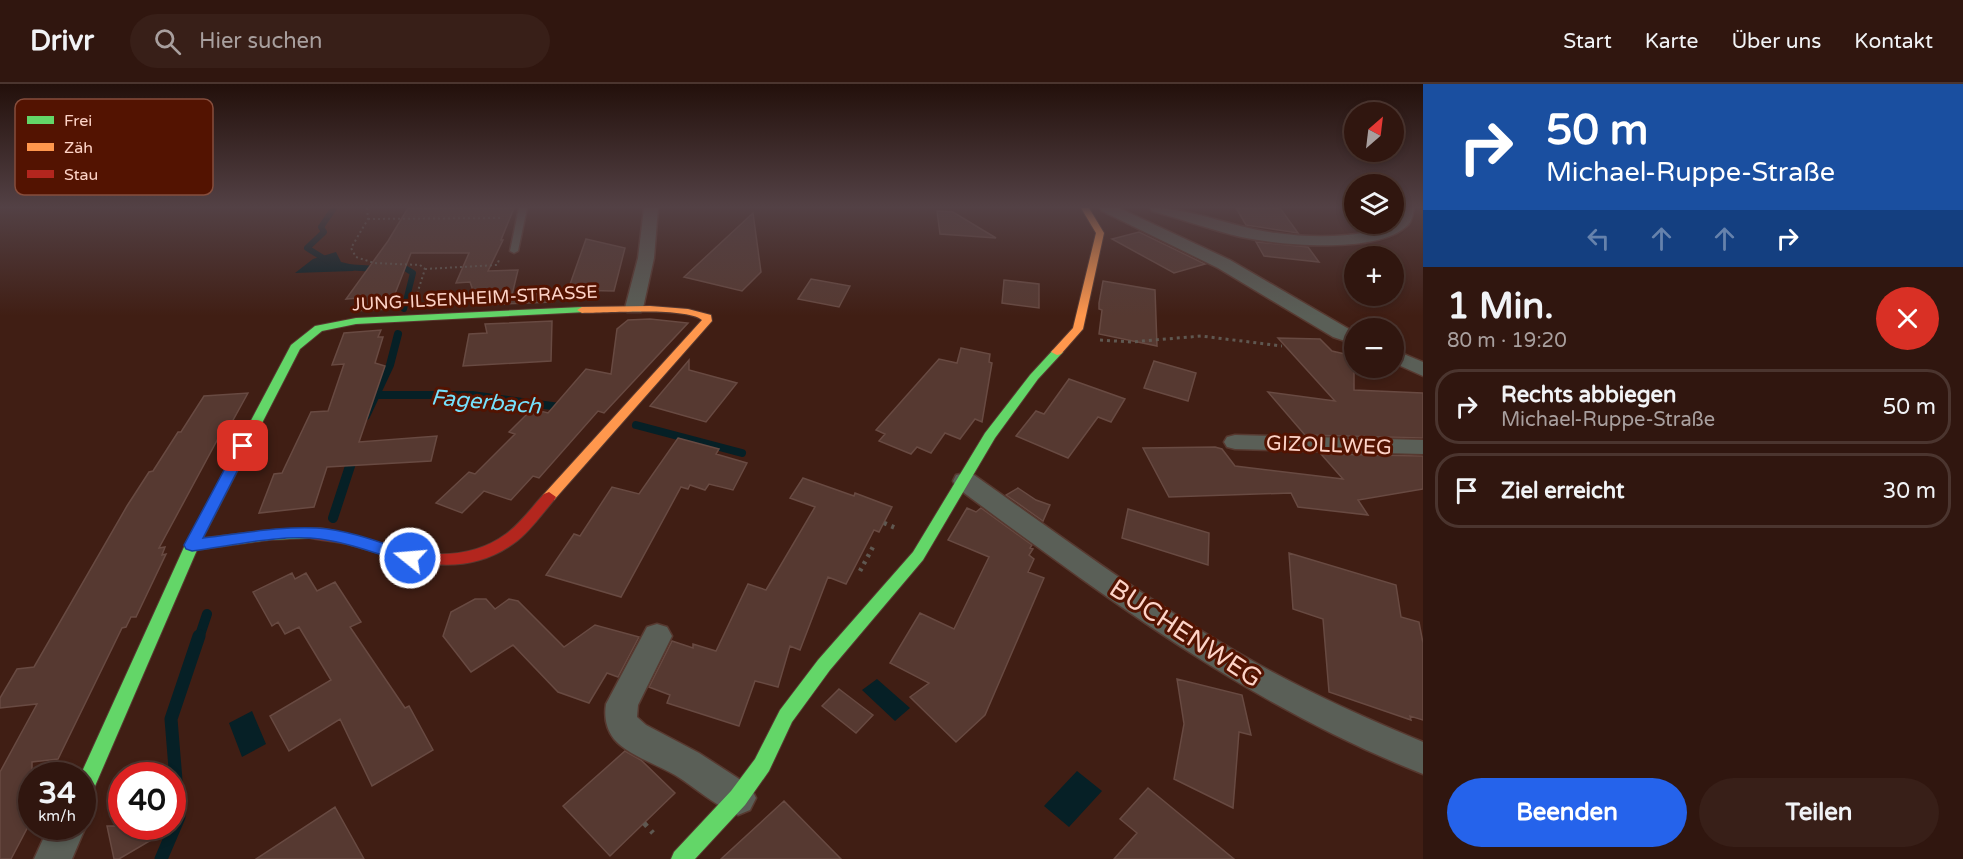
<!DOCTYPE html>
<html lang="de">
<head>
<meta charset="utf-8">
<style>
	body { margin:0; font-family:"Varela Round",sans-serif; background:#381f18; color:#f1f3f6; height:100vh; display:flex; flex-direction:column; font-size:22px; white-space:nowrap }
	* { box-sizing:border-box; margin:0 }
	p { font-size:20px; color:#a89f9e }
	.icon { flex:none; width:33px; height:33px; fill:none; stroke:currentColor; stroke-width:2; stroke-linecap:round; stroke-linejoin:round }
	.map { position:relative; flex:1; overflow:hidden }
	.details { display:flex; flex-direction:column; background:#30160f; width:540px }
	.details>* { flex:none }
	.guide { background:#1a4fa0; color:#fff; overflow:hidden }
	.needle { width:39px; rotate:28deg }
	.fabs { position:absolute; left:1344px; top:18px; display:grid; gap:12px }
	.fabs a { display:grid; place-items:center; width:60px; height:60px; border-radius:50%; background:#30160f; box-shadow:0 3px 9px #0003,0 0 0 2px #4b352f; font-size:30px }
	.speed { position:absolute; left:18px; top:678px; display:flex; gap:12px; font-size:30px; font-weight:700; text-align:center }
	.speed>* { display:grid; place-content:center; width:78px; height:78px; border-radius:50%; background:#30160f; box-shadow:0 3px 9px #0003,0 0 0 2px #4b352f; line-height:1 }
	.speed small { font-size:15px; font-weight:400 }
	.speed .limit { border:9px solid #d22; background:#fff; color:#111 }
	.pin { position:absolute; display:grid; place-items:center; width:51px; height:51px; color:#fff; margin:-26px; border-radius:12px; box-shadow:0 3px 9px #0006 }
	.me { position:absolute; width:66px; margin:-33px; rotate:287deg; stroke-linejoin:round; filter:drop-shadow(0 0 4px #0008) }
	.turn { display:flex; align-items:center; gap:21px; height:126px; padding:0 24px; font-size:27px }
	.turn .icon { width:78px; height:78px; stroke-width:2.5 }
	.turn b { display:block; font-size:42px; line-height:51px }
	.lanes { display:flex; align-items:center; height:57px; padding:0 24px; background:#0003; justify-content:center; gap:30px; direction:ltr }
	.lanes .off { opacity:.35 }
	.round { display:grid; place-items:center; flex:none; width:63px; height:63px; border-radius:32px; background:#381f18 }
	.headline { display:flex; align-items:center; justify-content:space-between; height:102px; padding:0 24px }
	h1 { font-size:36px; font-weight:700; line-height:45px }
	.action { display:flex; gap:12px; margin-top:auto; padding:12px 24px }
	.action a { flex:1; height:69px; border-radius:36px; background:#2563eb; color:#fff; font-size:24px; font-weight:700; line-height:69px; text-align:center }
	.action a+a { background:#381f18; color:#f1f3f6 }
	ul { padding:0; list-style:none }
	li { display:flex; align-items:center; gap:18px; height:75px; margin:0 12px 9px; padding:0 12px; border:3px solid #4b352f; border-radius:24px }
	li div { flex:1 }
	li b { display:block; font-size:22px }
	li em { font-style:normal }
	header { display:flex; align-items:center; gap:36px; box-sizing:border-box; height:84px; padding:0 30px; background:#30160f; border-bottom:2px solid #4b352f }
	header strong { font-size:28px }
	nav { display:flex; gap:33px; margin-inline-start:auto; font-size:21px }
	.search { width:420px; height:54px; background:#381f18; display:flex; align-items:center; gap:15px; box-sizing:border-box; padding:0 21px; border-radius:33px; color:#a89f9e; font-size:22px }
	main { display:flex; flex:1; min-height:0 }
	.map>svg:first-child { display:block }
</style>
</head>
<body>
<header>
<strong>Drivr</strong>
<div class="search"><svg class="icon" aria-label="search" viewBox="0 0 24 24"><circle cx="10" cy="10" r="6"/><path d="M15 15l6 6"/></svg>Hier suchen</div>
<nav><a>Start</a><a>Karte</a><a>Über uns</a><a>Kontakt</a></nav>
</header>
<main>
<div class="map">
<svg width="1423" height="775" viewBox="0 0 1423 775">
	<rect width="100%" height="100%" fill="#401e14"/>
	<path fill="#062026" d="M336,168L341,178L358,182L353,187L295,189L313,175Z
		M877,595L910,624L895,637L862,606Z
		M252,627L266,660L242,673L229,639Z
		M1077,687L1102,707L1069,743L1044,722Z"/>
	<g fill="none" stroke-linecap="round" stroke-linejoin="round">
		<path stroke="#062026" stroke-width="6" d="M328,177L307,164L324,148L321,143L334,124
			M344,183L378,185
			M395,184H405L413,189L404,225"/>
		<path stroke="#062026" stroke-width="8" d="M378,311H472L567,324
			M366,332L390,281L398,250
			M636,341L742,369
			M352,377L354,371"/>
		<path stroke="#062026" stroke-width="10" d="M333,434L352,376
			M199,554L207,530"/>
		<path stroke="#062026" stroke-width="13" d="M161,775L179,733L171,635L199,552"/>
	</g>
	<path fill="#563931" stroke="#684a42" stroke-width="1.5" d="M408,124H514L501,156H503L488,187L518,186L512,211L554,209L553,218L478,221L470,198L456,199L469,169H411L389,225L353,227L358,214L346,215L388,157Z
		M1236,124H1280L1298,149L1246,141Z
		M937,127L953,128L996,154L940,150Z
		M753,129L761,188L742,207L684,193Z
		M1139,148L1205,180L1174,189L1112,155Z
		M586,155L625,164L614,207L568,206Z
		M1256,158L1308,163L1319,178L1264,172Z
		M811,195L850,202L839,223L798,215Z
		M1004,196L1039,200V224L1002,219Z
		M1103,197L1155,206L1157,262L1099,250L1102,226L1099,225V219Z
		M650,235L688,239L604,329L598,327L539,394L533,392L511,416L484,407L462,429L436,419L469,388L475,390L515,350L509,348L532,325L548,329L586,285L611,290L617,245L628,236Z
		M552,237L551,277L463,282L469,250L487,249L485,240Z
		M381,246L378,253H383L375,279L385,282L359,358L437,352L431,377L327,383L314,423L259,429L274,390L282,389L311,328L328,327L344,280L332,281L344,249Z
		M1278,254L1320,255L1332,267L1354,272V306L1423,309V354L1305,351L1268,308L1335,317Z
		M961,264L990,270L989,278L992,279L982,338L975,335L960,355L945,349L931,369L917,363L911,370L879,357L885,350L876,346L939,275L957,279Z
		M689,276V286L737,299L706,338L650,322Z
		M1154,277L1196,289L1188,317L1144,304Z
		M1069,295L1125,315L1111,338L1098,333L1068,374L1016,352L1036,327L1044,330Z
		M248,309L232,338H227L159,464L165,463L162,471L166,470L136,533H131L126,543L122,544L58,675L32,678V735L11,775H0V688L37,620L0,624V614L17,585L34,583L127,422L149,388L153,387L178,348H181L204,312Z
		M678,354L719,365L716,370L747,379L733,406L709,400L705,406L690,401L688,405L681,403L621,513L546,491L574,450L580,452L612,403L639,410Z
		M1215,363L1222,365L1235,382L1343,395L1321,370L1423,372V405L1358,416L1368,431L1298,423L1291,409L1169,413L1143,364Z
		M803,394L854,412L855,409L892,423L879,448L874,446L846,500L828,493L800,566L790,562L778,603L755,597L739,642L667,619L670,611L649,603L672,557L693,564V560L716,567L748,500L766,506L815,423L790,414Z
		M1018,404L1036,416L1050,421L1043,437L1006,411Z
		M967,424L976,428L981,424L1032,461L1030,464L1033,465L1029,471L1034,475L1028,488L1044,494L985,631L956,658L910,613L929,599L890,579L920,529L954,545L989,473L948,456Z
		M1128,425L1209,449L1208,481L1122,454Z
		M1289,469L1396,501L1401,533L1419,538L1423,559V636L1410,632L1411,636L1329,608L1323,535L1293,525Z
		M292,489L295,495L306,489L317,507L335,498L361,538L350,543L405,624L409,622L433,666L372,702L340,635L289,667L270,632L331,596L299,543L285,550L278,538L272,542L253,508Z
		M475,515H486L495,525L509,515L518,517L564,563L595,541L639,553L618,593L607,589L589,619L558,608L513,561L471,588L443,552L451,528Z
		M1177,595L1242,611L1251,651L1239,648L1233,724L1174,695L1184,640Z
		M839,605L873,631L856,649L822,622Z
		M625,667L641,676L675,709L610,772L563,722Z
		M1148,704L1234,775H1114L1137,749L1120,735Z
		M784,717L841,775H721Z
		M335,723L364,775H256Z
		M107,742H175L119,775H114Z"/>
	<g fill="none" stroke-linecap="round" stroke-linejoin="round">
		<g stroke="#573930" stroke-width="3">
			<path id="lane" d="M519,124H527L518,167L514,169L510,167Z"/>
		</g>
		<g stroke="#573930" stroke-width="3">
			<path id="street" d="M644,124H658L654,174L643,224L641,228H627L625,224L638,174Z
				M1100,124H1119L1230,176L1354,248V260L1333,253L1218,184L1102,127Z
				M1150,124C1193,124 1233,144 1276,149C1305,153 1338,154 1368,148C1376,146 1385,140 1394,140L1400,124H1414C1413,129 1412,137 1408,141C1378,171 1279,161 1241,153C1211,146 1182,135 1152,127Z
				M1394,266L1423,278V292L1394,279Z
				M1235,351L1423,356V370L1235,365L1227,363L1224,358L1227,353Z
				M965,389L974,391C1062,453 1149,518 1242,571C1300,605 1361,632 1423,658V690C1249,622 1105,513 956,403L953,397L956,391Z
				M657,540L667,543L672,552L638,621L637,633L646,641L699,669L750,702L756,714L750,726L738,731C715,722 696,704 675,691C658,681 626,670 614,655C606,645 604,632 606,620L647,543Z
				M82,733L86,742L72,775H34L49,742H82Z"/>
		</g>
		<g stroke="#573930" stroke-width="2">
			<path id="fast" d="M582,223L587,226L586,228L356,240L322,247L300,265L203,454L269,446L310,444L315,445L317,449L315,453L310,454L269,456L197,466L89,716L82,718V692H80L185,461L291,261L315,242L356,234Z
				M1057,265L1063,268L1038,295L995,354L923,476L830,586L792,638L769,687L745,721L695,775H671L674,768L731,707L755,675L780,626L818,576L913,468L985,349L1030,291L1053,266Z"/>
		</g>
		<g stroke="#573930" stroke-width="2">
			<path id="slow" d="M1081,124H1089L1104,149L1083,245L1061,270L1057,271L1051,268L1073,244L1096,149Z
				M650,222L688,225L711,231L712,237L554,416H544L542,413L544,410L702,236C686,223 606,229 582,229L577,226L582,223Z"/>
		</g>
		<g stroke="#573930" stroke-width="2">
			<path id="jam" d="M549,408L556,413L554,416C542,430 531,446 517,457C464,498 407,477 350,461C335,457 319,457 305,453L303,449L305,445L320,444C343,447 364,455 387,462C426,473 471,476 506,450C521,439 532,423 544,410Z"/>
		</g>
		<path stroke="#5f5851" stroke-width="2" stroke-dasharray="2 3" stroke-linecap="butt" d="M367,124L368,135L351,164L356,173L374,179L420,181L425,185L416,213
			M368,135L502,134
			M425,185L497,181L499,176"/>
		<path stroke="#5f5851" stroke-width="3" stroke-dasharray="3 4" stroke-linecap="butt" d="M1100,256L1131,258L1201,252L1282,262"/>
		<path stroke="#5f5851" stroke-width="4.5" stroke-dasharray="3 5" stroke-linecap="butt" d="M884,439L898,445
			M860,487L874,461"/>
		<path stroke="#5f5851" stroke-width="5" stroke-dasharray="4.5 6" stroke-linecap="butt" d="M644,739L653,749"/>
		<use href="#lane" fill="#5a5f57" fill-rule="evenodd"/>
		<use href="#street" fill="#5a5f57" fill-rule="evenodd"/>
		<use href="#fast" fill="#63d668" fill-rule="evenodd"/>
		<use href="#slow" fill="#ff974d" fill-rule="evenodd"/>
		<use href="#jam" fill="#b3261e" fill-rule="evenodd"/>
	</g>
	<linearGradient id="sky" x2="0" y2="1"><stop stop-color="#23100b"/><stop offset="0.53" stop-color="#534145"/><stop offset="1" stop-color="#534145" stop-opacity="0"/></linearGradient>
	<rect width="1423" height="232" fill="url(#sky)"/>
	<path fill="#2563eb" stroke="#184099" stroke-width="1.5" d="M243,358L250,362L203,454C240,450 279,442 317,444C350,446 384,460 415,470L417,474L415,478L410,480C380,471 351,459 320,455C281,450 231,462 192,467L186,465L184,461L237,362Z"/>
	<g text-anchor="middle" stroke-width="6" stroke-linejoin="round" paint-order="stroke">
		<g font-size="18" fill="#fdd3c7" stroke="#531301">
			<text transform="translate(475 214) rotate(-3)" y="6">JUNG-ILSENHEIM-STRASSE</text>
		</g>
		<g font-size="21" fill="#fdd3c7" stroke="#531301">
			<text transform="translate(1329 361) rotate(2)" y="7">GIZOLLWEG</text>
		</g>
		<g font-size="22" font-style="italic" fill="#75e1fc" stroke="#531301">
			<text transform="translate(486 317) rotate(5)" y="8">Fagerbach</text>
		</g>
		<g font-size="26" fill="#fdd3c7" stroke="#531301">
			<text transform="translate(1186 549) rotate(33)" y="9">BUCHENWEG</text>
		</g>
	</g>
	<rect x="15" y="15" width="198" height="96" rx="9" fill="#531301" stroke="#864d3c" stroke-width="1.5"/>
	<rect x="27" y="32" width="27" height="8" fill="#63d668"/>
	<rect x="27" y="59" width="27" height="8" fill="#ff974d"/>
	<rect x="27" y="86" width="27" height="8" fill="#b3261e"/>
	<g font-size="16" fill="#fdd3c7">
		<text x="64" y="42">Frei</text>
		<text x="64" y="69">Zäh</text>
		<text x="64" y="96">Stau</text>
	</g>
</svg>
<div class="fabs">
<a><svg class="needle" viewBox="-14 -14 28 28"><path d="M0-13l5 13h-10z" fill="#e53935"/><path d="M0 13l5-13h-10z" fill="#a89f9e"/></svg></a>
<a><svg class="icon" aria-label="layers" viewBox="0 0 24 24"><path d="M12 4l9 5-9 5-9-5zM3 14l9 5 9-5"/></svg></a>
<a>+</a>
<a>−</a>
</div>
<div class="speed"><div>34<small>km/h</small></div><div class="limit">40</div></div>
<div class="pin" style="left:243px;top:362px;background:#d93025"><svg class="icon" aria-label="arrive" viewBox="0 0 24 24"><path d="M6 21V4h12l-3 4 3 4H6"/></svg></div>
<svg class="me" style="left:410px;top:474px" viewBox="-20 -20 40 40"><circle r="17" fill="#2563eb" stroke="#fff" stroke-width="3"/><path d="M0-11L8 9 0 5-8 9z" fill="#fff"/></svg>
</div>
<section class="details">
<div class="guide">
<div class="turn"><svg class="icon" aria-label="right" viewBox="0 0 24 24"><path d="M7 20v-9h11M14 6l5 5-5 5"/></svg><div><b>50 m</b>Michael-Ruppe-Straße</div></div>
<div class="lanes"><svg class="icon off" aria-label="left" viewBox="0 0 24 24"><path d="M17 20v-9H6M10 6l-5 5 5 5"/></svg><svg class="icon off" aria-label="ahead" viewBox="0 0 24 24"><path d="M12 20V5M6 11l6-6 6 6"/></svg><svg class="icon off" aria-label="ahead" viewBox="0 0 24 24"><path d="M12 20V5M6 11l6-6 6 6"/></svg><svg class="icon" aria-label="right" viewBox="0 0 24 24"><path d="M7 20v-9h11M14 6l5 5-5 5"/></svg></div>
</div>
<div class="headline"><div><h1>1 Min.</h1><p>80 m · 19:20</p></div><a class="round" style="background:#d93025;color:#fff"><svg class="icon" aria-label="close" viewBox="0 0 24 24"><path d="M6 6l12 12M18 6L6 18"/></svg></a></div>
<ul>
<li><svg class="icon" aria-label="right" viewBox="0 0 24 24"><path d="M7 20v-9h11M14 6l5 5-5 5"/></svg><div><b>Rechts abbiegen</b><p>Michael-Ruppe-Straße</p></div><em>50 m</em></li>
<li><svg class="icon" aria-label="arrive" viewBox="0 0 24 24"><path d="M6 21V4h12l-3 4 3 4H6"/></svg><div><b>Ziel erreicht</b></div><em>30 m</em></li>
</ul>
<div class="action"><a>Beenden</a><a>Teilen</a></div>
</section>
</main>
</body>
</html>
